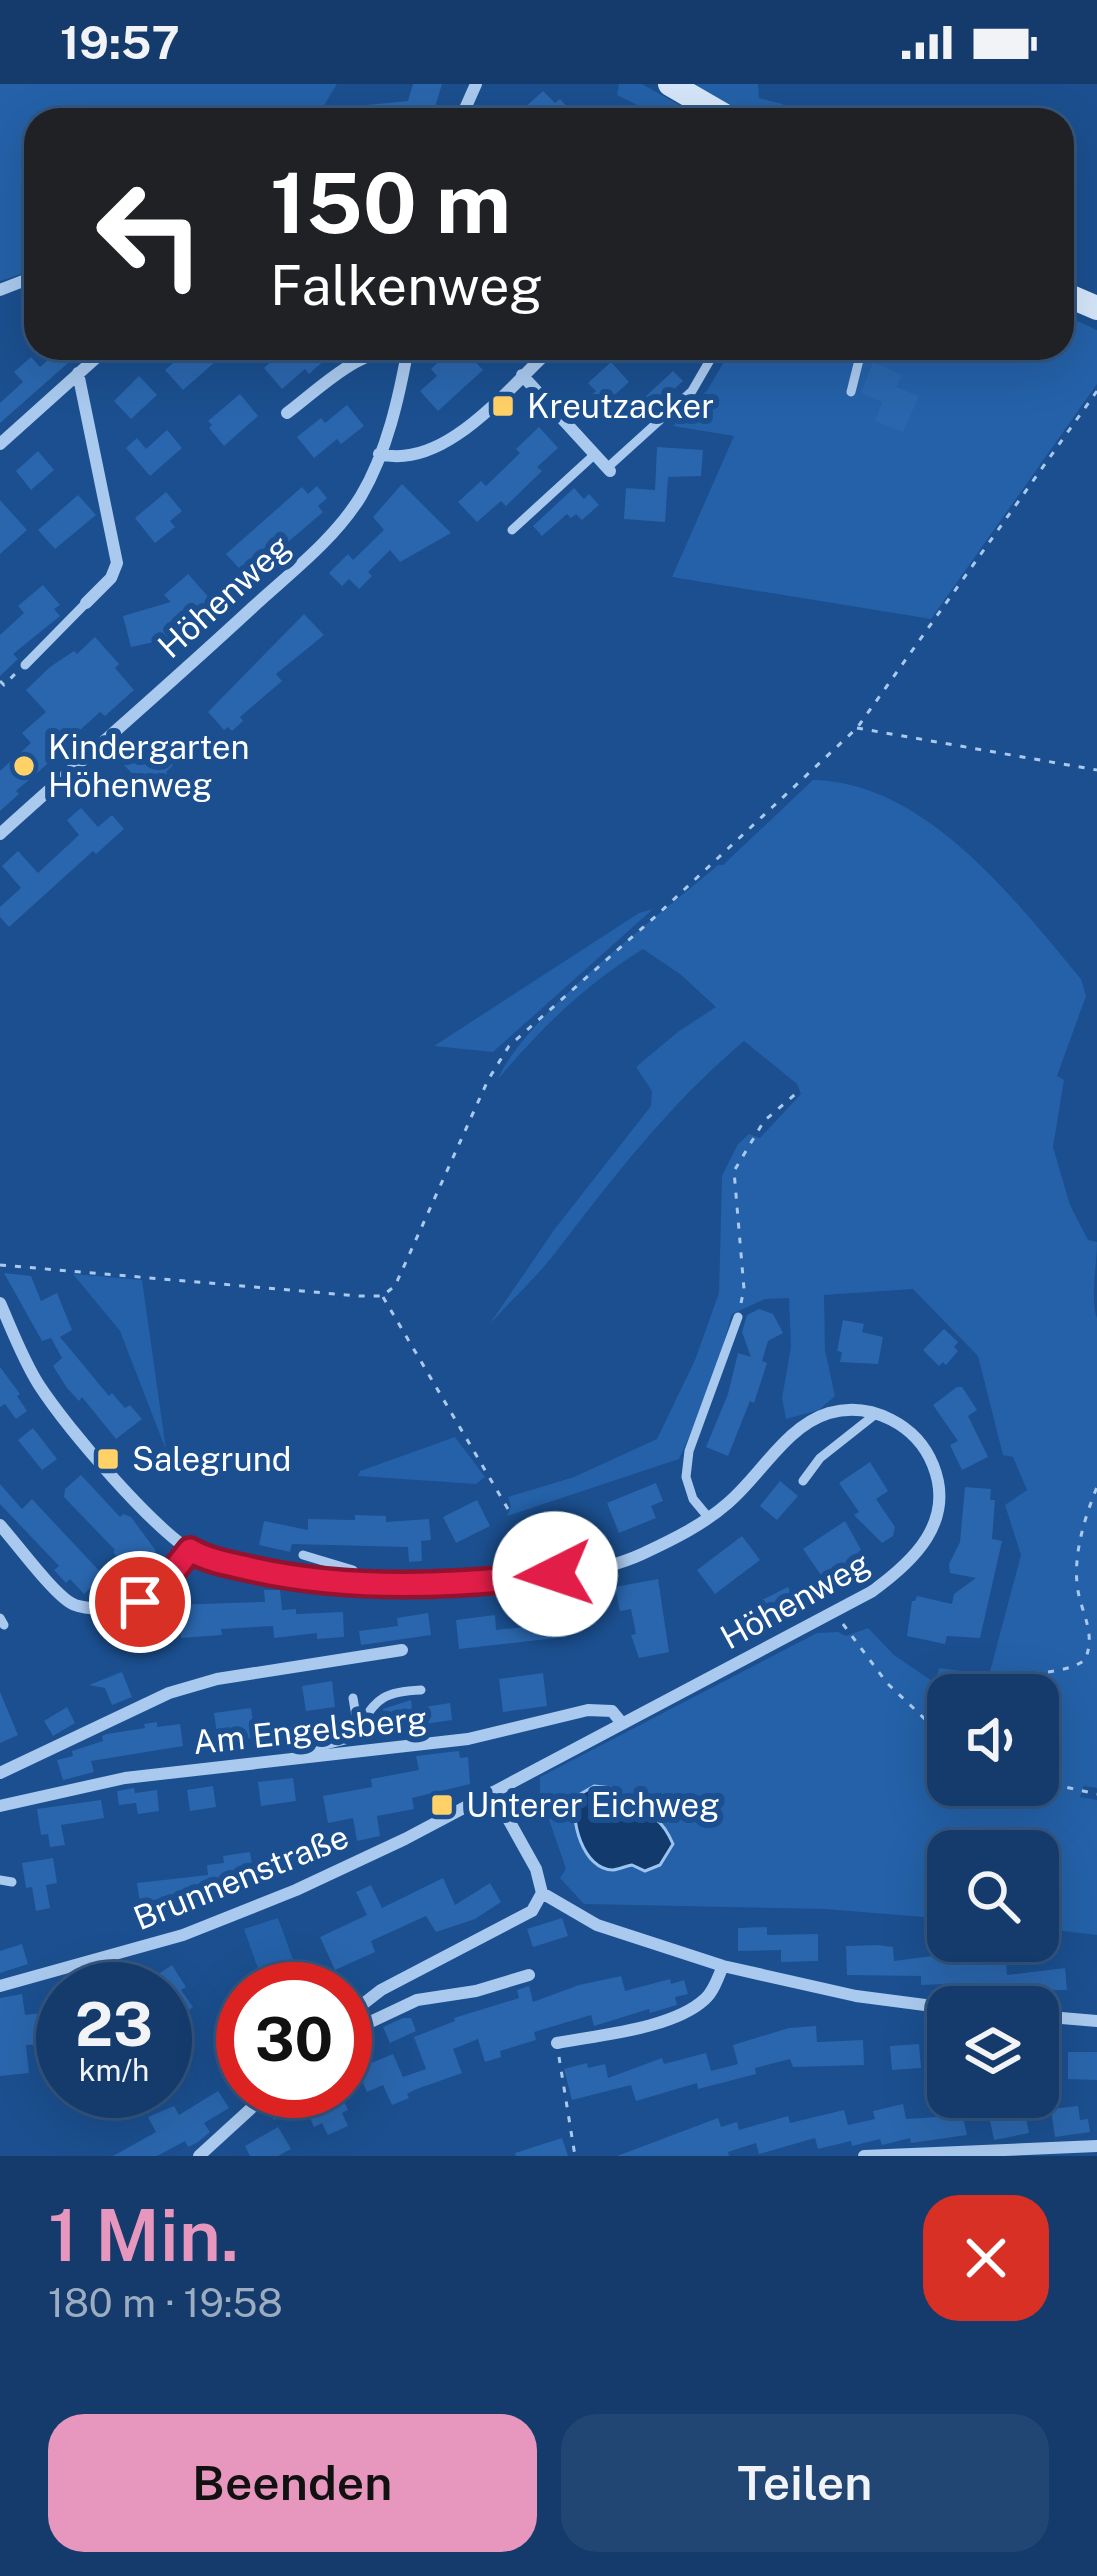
<!DOCTYPE html>
<html lang="de">
<head>
<meta charset="utf-8">
<style>
	body { margin:0; font-family:"Public Sans",sans-serif; background:#214673; color:#f1f3f6; height:100vh; display:flex; flex-direction:column; font-size:45px; white-space:nowrap }
	* { box-sizing:border-box; margin:0 }
	p { font-size:39px; color:#9dadc1 }
	.icon { flex:none; width:66px; height:66px; fill:none; stroke:currentColor; stroke-width:2; stroke-linecap:round; stroke-linejoin:round }
	.map { position:relative; height:2072px; overflow:hidden }
	.panel { display:flex; flex-direction:column; background:#143b6b; flex:1 }
	.panel>* { flex:none }
	.guide { position:absolute; left:24px; top:24px; width:1050px; height:252px; border-radius:36px; box-shadow:0 12px 48px #0002,0 0 0 3px #33557e; background:#202124; color:#fff; overflow:hidden }
	.tools { position:absolute; left:927px; top:1590px; display:grid; gap:24px }
	.tools a { display:grid; place-items:center; width:132px; height:132px; border-radius:24px; background:#143b6b; box-shadow:0 12px 48px #0002,0 0 0 3px #33557e; font-size:60px }
	.speed { position:absolute; left:36px; top:1878px; display:flex; gap:24px; font-size:60px; font-weight:700; text-align:center }
	.speed>* { display:grid; place-content:center; width:156px; height:156px; border-radius:50%; background:#143b6b; box-shadow:0 12px 48px #0002,0 0 0 3px #33557e; line-height:1 }
	.speed small { font-size:30px; font-weight:400 }
	.speed .limit { border:18px solid #d22; background:#fff; color:#111 }
	.pin { position:absolute; display:grid; place-items:center; width:102px; height:102px; color:#fff; margin:-51px; border:6px solid #fff; border-radius:50%; box-shadow:0 3px 12px #0007 }
	.me { position:absolute; width:132px; margin:-66px; rotate:266deg; stroke-linejoin:round; filter:drop-shadow(0 0 9px #0008) }
	.turn { display:flex; align-items:center; gap:42px; height:252px; padding:0 48px; font-size:54px }
	.turn .icon { width:156px; height:156px; stroke-width:2.5 }
	.turn b { display:block; font-size:84px; line-height:102px }
	.round { display:grid; place-items:center; flex:none; width:126px; height:126px; border-radius:36px; background:#214673 }
	.summary { display:flex; align-items:center; justify-content:space-between; height:204px; padding:0 48px }
	h1 { font-size:72px; font-weight:600; line-height:90px; color:#e797bd }
	.button { display:flex; gap:24px; margin-top:auto; padding:24px 48px }
	.button a { flex:1; height:138px; border-radius:36px; background:#e797bd; color:#111; font-size:48px; font-weight:600; line-height:138px; text-align:center }
	.button a+a { background:#214673; color:#f1f3f6 }
	.status { display:flex; justify-content:space-between; align-items:center; height:84px; padding:0 60px; background:#143b6b; direction:ltr }
	.status svg { height:33px; fill:currentColor }
	.map>svg:first-child { display:block }
</style>
</head>
<body>
<div class="status"><b>19:57</b><svg viewBox="0 0 49 12"><path d="M0 12V9h3v3zM5 12V6h3v6zM10 12V3h3v9zM15 12V0h3v12zM26 1h20v11H26zM47 4h2v5h-2z"/></svg></div>
<div class="map">
<svg width="1097" height="2072" viewBox="0 0 1097 2072">
	<rect width="100%" height="100%" fill="#1b4f8f"/>
	<path fill="#2461a8" fill-rule="evenodd" d="M0,0H337L315,36H36V185L0,197Z
		M619,0H642L706,36H668L617,11Z
		M691,0H758L759,14L782,20L810,36H758Z
		M1062,230L1097,246V300L931,535L672,493L734,352L673,342L708,305L732,264H1062Z
		M813,696C926,698 1015,816 1081,895L1086,912L1057,992L1064,996L1053,1063L1070,1121L1088,1156L1097,1158C1097,1180 1090,1216 1097,1234V1704L1084,1702L1080,1713L1097,1716V1851L1038,1844V1767H948V1835L825,1825L584,1820L560,1794L566,1785L540,1709V1693L817,1549L838,1548L846,1552L868,1544L894,1571L935,1599L939,1584L989,1591L1021,1471L1005,1421L1027,1406L1013,1373L1003,1371L978,1272L913,1205L824,1211L825,1266L835,1312L819,1326L786,1335L782,1314L791,1263L789,1214L765,1215L732,1230L710,1307L679,1375L507,1432L511,1422L508,1413L574,1393L657,1355L695,1276L719,1209L722,1092L738,1060L749,1050L760,1054L801,1010L797,1000L744,957C669,1020 612,1095 552,1173C533,1197 509,1218 489,1241L554,1146L651,1022L652,1007L636,983L679,947L716,923L680,890L643,865C584,902 543,942 498,995C527,929 659,832 718,781H723ZM948,1611H1038V1701H948Z
		M653,825L493,968L434,962L639,829Z
		M73,1190L142,1196L166,1366L120,1247Z
		M455,1353L485,1393L476,1400L358,1392L360,1387Z
		M278,1834L296,1884L262,1896L244,1845Z"/>
	<path fill="#123a6d" stroke="#9cc4f0" stroke-width="3" d="M594,1702L612,1704L623,1714L626,1726C652,1727 663,1737 673,1760L660,1781L645,1787L632,1781C626,1782 620,1785 613,1786C583,1786 569,1735 577,1712Z"/>
	<path fill="#2a66ad" d="M413,0H442L435,23L425,22L421,36H369L367,21L408,17Z
		M543,7L555,19L560,15L573,30L567,36H511Z
		M62,264H85L0,339V319L23,298L14,288L31,273L40,283Z
		M191,264H231L183,306L165,286Z
		M287,264L291,269L297,264H320L328,273L309,290L305,285L282,305L264,284Z
		M453,264L465,276L470,272L483,286L438,327L420,307L437,292L431,285Z
		M611,278L629,298L609,316L614,321L595,339L580,322L596,307L588,299Z
		M873,278L902,291L896,303L919,312L903,348L875,337L882,318L861,309Z
		M673,287L683,297L652,325L643,315Z
		M139,292L157,311L131,335L114,317Z
		M240,310L258,332L224,362L209,344L212,341L208,337Z
		M347,321L364,342L341,360L337,355L314,374L297,353L321,334L325,339Z
		M539,343L558,364L537,383L542,387L506,422L501,417L477,438L458,418L481,397L486,402L520,369L516,365Z
		M167,346L182,364L150,392L126,364L137,354L146,365Z
		M657,363L703,366L701,392L668,393L665,438L624,435L626,404L655,406Z
		M38,367L54,386L31,406L16,387Z
		M402,400L451,449L400,478L390,466L368,488L372,492L359,505L349,495L342,502L329,489L348,470L353,476L384,446L373,433Z
		M317,402L327,414L318,422L323,428L247,493L226,470L302,403L308,410Z
		M574,404L584,415L589,410L599,421L582,436L576,430L571,434L567,430L542,452L533,442Z
		M166,408L182,427L170,437L175,443L155,459L135,434Z
		M78,411L96,431L55,465L38,446Z
		M0,416L27,446L0,470Z
		M188,490L212,517L200,528L206,535L186,553L180,547L159,557L131,563L123,532L171,518L164,511Z
		M43,501L60,521L54,525L60,532L13,570L18,575L0,592V551L24,529L18,522Z
		M304,530L324,551L276,590L282,597L240,633L243,637L232,647L228,643L224,646L208,628Z
		M95,553L119,580L115,584L134,606L105,632L100,628L59,665L61,668L16,707L19,710L0,727V687L31,659L22,649L46,628L26,606L50,583L74,567L77,570Z
		M164,657L180,674L166,688L178,700L159,718L123,680L134,669L142,678Z
		M81,724L98,743L112,731L124,745L96,770L93,767L9,843L0,833V823L21,804L2,782L18,767L38,789L79,751L67,736Z
		M4,1189L31,1192L41,1217L57,1209L72,1246L60,1253L109,1312L112,1309L125,1324L130,1321L142,1335L116,1355L82,1313L79,1317L67,1304L53,1282L62,1274L51,1254L42,1257Z
		M759,1225L773,1230L783,1249L768,1257L762,1277L767,1279L754,1319L750,1317L728,1372L706,1363L728,1310L738,1269L751,1273L742,1248L747,1231Z
		M843,1236L864,1240L862,1248L883,1253L878,1280L840,1278L842,1268L837,1267Z
		M944,1245L958,1258L954,1263L958,1267L946,1281L943,1278L939,1282L923,1266Z
		M0,1283L20,1310L17,1312L27,1327L16,1335L5,1320L0,1323Z
		M957,1303H962L977,1326L968,1332L988,1373L962,1386L950,1361L958,1357L933,1321Z
		M33,1344L57,1375L42,1386L18,1356Z
		M870,1378L888,1407L876,1415L895,1443L893,1452L882,1459L854,1431L859,1428L839,1399Z
		M81,1391L120,1433L123,1430L131,1433L156,1467L131,1489L113,1468L115,1466L64,1413L65,1405Z
		M780,1397L798,1412L777,1436L760,1422Z
		M656,1399L663,1417L651,1422L656,1434L619,1449L607,1419Z
		M0,1400L22,1425L32,1415L104,1492L84,1510L70,1495L66,1499L54,1486L59,1482L0,1420Z
		M965,1403L991,1405L990,1416H995L992,1455L1002,1457L980,1554L947,1552L945,1560L907,1552L912,1517H915L917,1512L952,1520L954,1510L976,1494L950,1489L949,1480L960,1458Z
		M477,1416L490,1442L456,1459L443,1433Z
		M355,1431L386,1432V1438L429,1435L431,1456L421,1457L422,1477L409,1478L408,1463L292,1460L290,1468L259,1461L264,1437L308,1446V1435L355,1436Z
		M845,1437L864,1471L825,1497L803,1465Z
		M568,1439L572,1465L537,1470L534,1444Z
		M742,1452L760,1476L715,1510L697,1486Z
		M658,1495L669,1568L639,1574L631,1551L636,1550L631,1525L620,1527L615,1503Z
		M788,1503L798,1524L764,1541L754,1520Z
		M264,1506H280L282,1526L296,1525V1530L343,1528L344,1553L317,1555V1549L274,1554L273,1542L221,1545L222,1551L181,1554V1545L171,1546L169,1521L265,1518Z
		M562,1528L565,1553L459,1565L456,1536L495,1531L496,1546L525,1543L524,1532Z
		M428,1529L431,1551L361,1561L359,1547L398,1542L397,1534Z
		M122,1588L132,1613L112,1621L105,1604L89,1601Z
		M543,1589L547,1622L503,1628L499,1595Z
		M332,1597L335,1623L306,1627L302,1602Z
		M0,1608L18,1651L0,1659Z
		M411,1616L412,1625L450,1619L452,1636L383,1646V1625Z
		M67,1623L75,1639L53,1652L44,1637Z
		M251,1624L255,1654L218,1658L214,1629Z
		M157,1638V1643L180,1640L183,1662L91,1677L94,1688L63,1696L57,1676L73,1672L72,1667L103,1657L102,1652L107,1650L145,1644L144,1640Z
		M459,1667L460,1674L468,1673L470,1700L412,1714L414,1725L377,1732L380,1752L357,1757L353,1734L328,1739L323,1712L372,1703L371,1695L419,1686L416,1672Z
		M293,1694L296,1717L261,1722L258,1698Z
		M213,1702L216,1723L190,1727L187,1706Z
		M134,1704L135,1709L157,1706L159,1727L138,1730L136,1719L119,1721L117,1707Z
		M101,1716L104,1734L61,1741L65,1761L50,1763L48,1750L41,1751L37,1725Z
		M250,1768L255,1801L188,1812L190,1824L174,1827L173,1820L141,1826L137,1799L208,1791L207,1781L224,1779L223,1772Z
		M53,1774L57,1799L46,1801L50,1824L36,1827L32,1803L26,1804L22,1779Z
		M443,1794L455,1821L490,1799L501,1818L475,1835L436,1848L426,1832L371,1857L375,1868L335,1886L320,1853L367,1831L356,1808L371,1801L382,1824Z
		M562,1834L568,1852L533,1863L527,1845Z
		M767,1843V1851L818,1850V1877L781,1878V1866L738,1867V1844Z
		M22,1860L28,1880L0,1889V1867Z
		M878,1861L893,1863L894,1877L948,1870V1878L1006,1875L1007,1891L1065,1884L1067,1906H974L973,1899L921,1901V1892L847,1891L846,1862Z
		M172,1881L186,1903L181,1906L193,1923L165,1942V1905H108L143,1891L145,1899Z
		M621,1892L625,1907L670,1895L671,1900L684,1896L688,1910L675,1913L677,1921L650,1929L649,1925L594,1942L591,1931L534,1948L536,1956L500,1967L501,1973L485,1978L478,1955L453,1965L462,1989L414,2006L407,2010L409,2014L392,2021L383,2001L367,2008L357,1985L393,1970L403,1993L426,1985L414,1953L455,1937L454,1934L519,1914L517,1906L529,1902L533,1918L579,1901Z
		M22,1910L25,1931L59,1927L61,1953L48,1955L49,1960L26,1961L29,1989L0,1992V1914Z
		M403,1934H411L416,1947L390,1959L383,1943Z
		M816,1942L817,1958L863,1956L864,1981L793,1983L790,1975L755,1984L756,1990L698,2005L697,1999L636,2017L631,2001L572,2016L564,1985L587,1979L588,1984L605,1980L608,1994L662,1974L664,1980L706,1969L711,1987L738,1980L733,1961L789,1944Z
		M919,1960L921,1984L892,1986L890,1962Z
		M1068,1968H1097V1996L1068,1995Z
		M218,2007L229,2024L204,2039L210,2048L198,2058L188,2063L185,2057L157,2072H113L156,2048L148,2033L174,2022L179,2031Z
		M297,2007H307L311,2016L305,2020L339,2007L348,2026L342,2029L348,2042L328,2051L322,2039L314,2043L304,2020L274,2036L267,2024Z
		M903,2020L906,2035L938,2033L961,2025L967,2051L911,2059L910,2054L882,2061L880,2055L852,2062L851,2057L818,2065L815,2054L759,2070L756,2059L728,2068L729,2072H617L718,2034L721,2043L737,2038L739,2046L788,2032L790,2039L844,2026L848,2041L875,2035L873,2027Z
		M1023,2020L1029,2049L994,2056L988,2027Z
		M1078,2022L1080,2036L1088,2035L1090,2048L1055,2053L1051,2025Z
		M278,2043L291,2065L278,2072H250L245,2062Z
		M562,2054L568,2072H516L515,2069Z"/>
	<g fill="none" stroke-linecap="round" stroke-linejoin="round">
		<path stroke="#a9c9ee" stroke-width="3" stroke-dasharray="6 9" stroke-linecap="butt" d="M0,597L4,601L15,590
			M857,644L1097,686
			M0,1181L359,1212H382L395,1202L488,996L509,962L657,831L857,644L1097,307
			M383,1213L508,1425
			M741,1219L744,1205L734,1087L764,1037L799,1007
			M843,1540L887,1599L948,1657
			M979,1611C1000,1581 1056,1597 1085,1576C1097,1547 1080,1529 1077,1500C1074,1467 1085,1433 1097,1403
			M1038,1697L1097,1710
			M559,1973L575,2072"/>
		<path stroke="#a9c9ee" stroke-width="9" d="M851,308L862,264
			M607,384L692,307L717,264
			M512,446L594,371
			M25,581L86,519
			M803,1397L820,1374L877,1329
			M708,1433L693,1415L686,1393L689,1367L738,1233
			M303,1471L353,1486L362,1501
			M0,1534L4,1541
			M353,1614L358,1644
			M306,1671L318,1663L349,1655C377,1621 372,1608 421,1606
			M0,1796L12,1798"/>
		<path stroke="#a9c9ee" stroke-width="12" d="M460,36L476,0
			M0,206L36,192
			M78,289L117,479L111,494L86,519
			M522,291L610,387
			M287,329C322,303 361,261 408,265
			M0,360L107,264
			M379,370C445,387 507,305 552,264
			M0,750C84,674 170,600 253,523C290,489 334,456 361,412C387,368 399,313 408,264
			M0,1219C12,1246 23,1276 39,1301C67,1344 157,1451 201,1473C215,1479 231,1481 245,1484C316,1500 382,1500 453,1497C515,1494 585,1496 642,1470C672,1456 703,1441 728,1419C761,1391 786,1342 829,1329C871,1317 917,1341 933,1381C956,1438 913,1478 871,1508L405,1755L296,1806L183,1851L0,1902
			M0,1441C17,1460 52,1508 71,1519C78,1524 91,1524 99,1525C144,1526 165,1499 190,1466
			M0,1689L169,1609L217,1595L402,1566
			M0,1722L125,1694L468,1655L588,1626L612,1627L621,1638
			M542,1809L597,1841L723,1882L856,1912L948,1924
			M1038,1932L1097,1937
			M345,1934L381,1906L532,1827L542,1809L536,1785L493,1708
			M345,1950L417,1916L476,1907L529,1891
			M557,1959C598,1951 673,1945 705,1915C714,1907 718,1893 723,1882
			M199,2072L270,2007
			M864,2072L1097,2062"/>
		<path stroke="#d6e6fa" stroke-width="24" d="M670,0L732,36
			M1062,209L1097,224"/>
	</g>
	<g fill="none" stroke-linecap="round" stroke-linejoin="round">
		<g stroke="#92132f" stroke-width="30">
			<path id="route" d="M140,1518L159,1505L190,1466C209,1477 230,1480 251,1485C349,1507 455,1503 555,1490"/>
		</g>
		<use href="#route" stroke="#e11d48" stroke-width="21"/>
	</g>
	<g fill="#ffd166" stroke="#1b4f8f" stroke-width="4.5">
		<rect x="491" y="310" width="24" height="24" rx="6"/>
		<circle cx="24" cy="682" r="12"/>
		<rect x="96" y="1363" width="24" height="24" rx="6"/>
		<rect x="430" y="1709" width="24" height="24" rx="6"/>
	</g>
	<g text-anchor="middle" stroke-width="12" stroke-linejoin="round" paint-order="stroke">
		<g font-size="33" fill="#fff" stroke="#1b4f8f" text-anchor="start">
			<text x="527" y="334">Kreutzacker</text>
			<text x="48" y="675">Kindergarten<tspan x="48" dy="38">Höhenweg</tspan></text>
			<text x="132" y="1387">Salegrund</text>
			<text x="466" y="1733">Unterer Eichweg</text>
		</g>
		<g font-size="33" fill="#fff" stroke="#1b4f8f">
			<text transform="translate(224 512) rotate(-42)" y="12">Höhenweg</text>
			<text transform="translate(795 1516) rotate(-29)" y="12">Höhenweg</text>
			<text transform="translate(310 1646) rotate(-6)" y="12">Am Engelsberg</text>
			<text transform="translate(241 1793) rotate(-22)" y="12">Brunnenstraße</text>
		</g>
	</g>
</svg>
<div class="tools">
<a><svg class="icon" aria-label="sound" viewBox="0 0 24 24"><path d="M4 9h4l5-4v14l-5-4H4zM17 9q2 3 0 6"/></svg></a>
<a><svg class="icon" aria-label="search" viewBox="0 0 24 24"><circle cx="10" cy="10" r="6"/><path d="M15 15l6 6"/></svg></a>
<a><svg class="icon" aria-label="layers" viewBox="0 0 24 24"><path d="M12 4l9 5-9 5-9-5zM3 14l9 5 9-5"/></svg></a>
</div>
<div class="speed"><div>23<small>km/h</small></div><div class="limit">30</div></div>
<div class="pin" style="left:140px;top:1518px;background:#d93025"><svg class="icon" aria-label="arrive" viewBox="0 0 24 24"><path d="M6 21V4h12l-3 4 3 4H6"/></svg></div>
<svg class="me" style="left:555px;top:1490px" viewBox="-20 -20 40 40"><circle r="19" fill="#fff"/><path d="M0-13L10 11 0 6-10 11z" fill="#e11d48"/></svg>
<div class="guide">
<div class="turn"><svg class="icon" aria-label="left" viewBox="0 0 24 24"><path d="M17 20v-9H6M10 6l-5 5 5 5"/></svg><div><b>150 m</b>Falkenweg</div></div>
</div>
</div>
<section class="panel">
<div class="summary"><div><h1>1 Min.</h1><p>180 m · 19:58</p></div><a class="round" style="background:#d93025;color:#fff"><svg class="icon" aria-label="close" viewBox="0 0 24 24"><path d="M6 6l12 12M18 6L6 18"/></svg></a></div>
<div class="button"><a>Beenden</a><a>Teilen</a></div>
</section>
</body>
</html>
